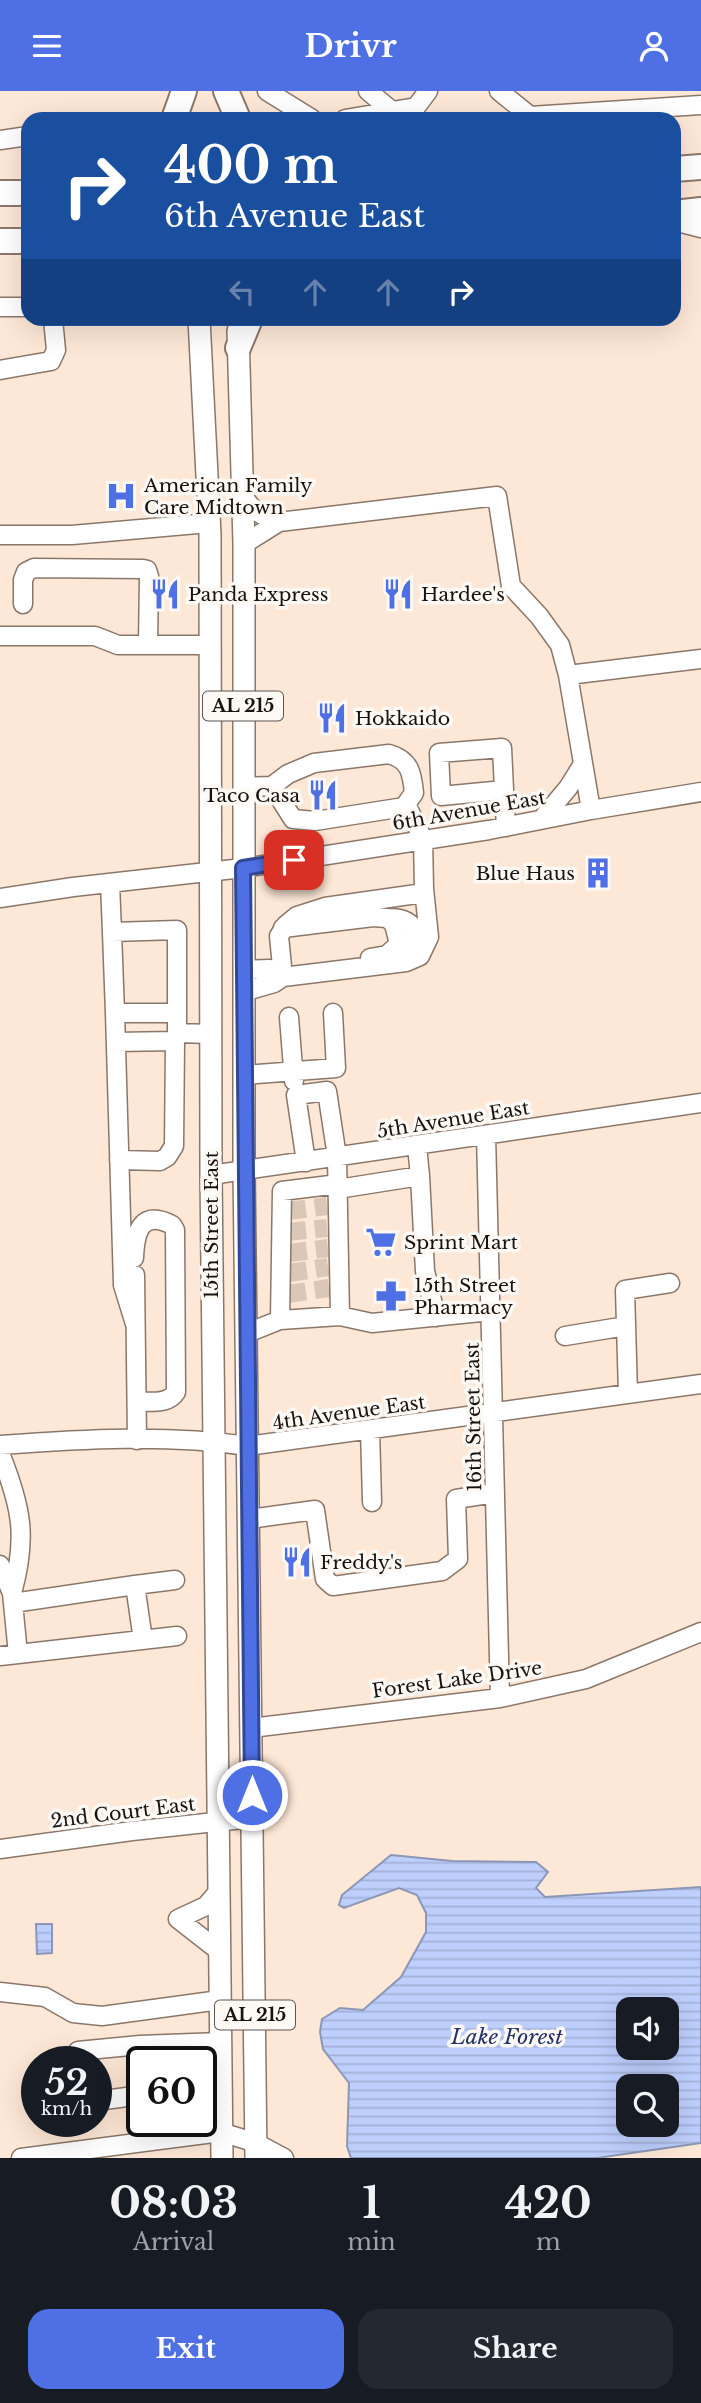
<!DOCTYPE html>
<html lang="en">
<head>
<meta charset="utf-8">
<style>
	body { margin:0; font-family:"Libre Baskerville",serif; background:#242831; color:#f1f3f6; height:100vh; display:flex; flex-direction:column; font-size:26px; white-space:nowrap }
	* { box-sizing:border-box; margin:0 }
	p { font-size:23px; color:#9ea1a6 }
	.icon { flex:none; width:38px; height:38px; fill:none; stroke:currentColor; stroke-width:2; stroke-linecap:round; stroke-linejoin:round }
	.map { position:relative; height:2067px; overflow:hidden }
	.panel { display:flex; flex-direction:column; background:#171b24; flex:1 }
	.panel>* { flex:none }
	.banner { position:absolute; left:21px; top:21px; width:660px; height:214px; border-radius:21px; box-shadow:0 7px 28px #0002; background:#1a4fa0; color:#fff; overflow:hidden }
	.tools { position:absolute; left:616px; top:1906px; display:grid; gap:14px }
	.tools a { display:grid; place-items:center; width:63px; height:63px; border-radius:14px; background:#171b24; box-shadow:0 7px 28px #0002; font-size:35px }
	.speed { position:absolute; left:21px; top:1955px; display:flex; gap:14px; font-size:35px; font-weight:700; text-align:center }
	.speed>* { display:grid; place-content:center; width:91px; height:91px; border-radius:50%; background:#171b24; box-shadow:0 7px 28px #0002; line-height:1 }
	.speed small { font-size:18px; font-weight:400 }
	.speed .limit { border:4px solid #111; border-radius:10px; background:#fff; color:#111 }
	.pin { position:absolute; display:grid; place-items:center; width:60px; height:60px; color:#fff; margin:-30px; border-radius:14px; box-shadow:0 4px 10px #0006 }
	.me { position:absolute; width:77px; margin:-38px; rotate:0deg; stroke-linejoin:round; filter:drop-shadow(0 0 5px #0008) }
	.turn { display:flex; align-items:center; gap:24px; height:147px; padding:0 28px; font-size:32px }
	.turn .icon { width:91px; height:91px; stroke-width:2.5 }
	.turn b { display:block; font-size:49px; line-height:60px }
	.lanes { display:flex; align-items:center; height:66px; padding:0 28px; background:#0003; justify-content:center; gap:35px; direction:ltr }
	.lanes .off { opacity:.35 }
	.eta { display:flex; justify-content:space-evenly; align-items:center; height:119px; text-align:center }
	.eta b { font-size:42px; font-weight:800; line-height:49px }
	.button { display:flex; gap:14px; margin-top:auto; padding:14px 28px }
	.button a { flex:1; height:80px; border-radius:21px; background:#4f6fe4; color:#fff; font-size:28px; font-weight:800; line-height:80px; text-align:center }
	.button a+a { background:#242831; color:#f1f3f6 }
	header { display:flex; justify-content:space-between; align-items:center; height:91px; padding:0 28px; background:#4f6fe4; color:#fff; font-size:32px; font-weight:800 }
	.map>svg:first-child { display:block }
</style>
</head>
<body>
<header><svg class="icon" aria-label="menu" viewBox="0 0 24 24"><path d="M4 6h16M4 12h16M4 18h16"/></svg>Drivr<svg class="icon" aria-label="person" viewBox="0 0 24 24"><circle cx="12" cy="8" r="4"/><path d="M4 21q1-7 8-7t8 7"/></svg></header>
<div class="map">
<svg width="701" height="2067" viewBox="0 0 701 2067">
	<defs>
		<pattern id="water-rules" width="6" height="5" patternUnits="userSpaceOnUse" patternTransform="scale(1.75)"><rect width="6" height="5" fill="#becffd"/><path d="M0 2.5h6" fill="none" stroke="#a3b1d8"/></pattern>
	</defs>
	<rect width="100%" height="100%" fill="#fde7d6"/>
	<path fill="url(#water-rules)" stroke="#8c96b5" stroke-width="2" fill-rule="evenodd" d="M391,1764L452,1770L536,1771L548,1781L536,1797L545,1806L701,1796V2052L597,2067H351L347,2055L349,1992L323,1958L320,1941L322,1928L340,1917L363,1919L401,1886L426,1841V1822L417,1804L399,1797L344,1817L339,1814L342,1804ZM628,1918H667V1956H628ZM628,1995H667V2034H628Z
		M36,1833H52V1862L37,1863Z"/>
	<g fill="none" stroke-linecap="round" stroke-linejoin="round">
		<path stroke="#dbc7b8" stroke-width="18" stroke-dasharray="18 9" stroke-linecap="butt" d="M288,1120L327,1115
			M288,1141L327,1137
			M289,1162L328,1157
			M289,1182L328,1176
			M288,1203L329,1197"/>
		<g stroke="#8b7769" stroke-width="21">
			<path id="minor" d="M267,0L312,28
				M368,0L392,20
				M499,0L530,25L701,14
				M345,28L416,16L428,0
				M0,49L28,45
				M674,130L701,137
				M0,216H28
				M0,279L51,270L56,259L53,228
				M242,403C251,419 261,425 279,431L497,405L511,495L539,525L560,554L568,584L591,719
				M0,444H72L209,432
				M244,453L279,431
				M23,513V489L26,481L34,477L143,478L147,479L149,485L148,553
				M0,545H95L118,554H209
				M568,584L701,568
				M243,696L272,695L288,683L314,672L389,663C410,669 412,682 414,702L404,716L315,730L293,728L272,695
				M504,699L502,657L439,662L441,705L504,699L506,736
				M542,728L568,697L583,673
				M110,792L112,841
				M0,807L73,796L243,777L489,739L591,719L701,701
				M387,827C399,827 407,828 415,838L413,851L409,858L391,864
				M283,837L373,826L387,827L394,833L399,853L387,864L370,867
				M243,879L270,878L283,886
				M283,886L279,845L286,834L297,825L325,816L424,802
				M243,901L274,892L283,886L406,871L420,865L429,846L424,798L423,748L406,713
				M115,922L123,1194L135,1233
				M289,926L294,990
				M177,942L211,943
				M116,951L175,950
				M244,984L336,977L333,922
				M486,1044L500,1607
				M119,1069L160,1070L167,1066L174,1055L175,950L177,942V839L112,841L115,922H177
				M306,1071L296,1004L327,1000L337,1066L340,1225
				M211,1084L701,1012
				M420,1085L425,1180L436,1226
				M338,1098L420,1085L417,1055
				M134,1167C135,1141 141,1118 172,1134L175,1139L176,1301C168,1314 150,1310 137,1311
				M135,1184L137,1349
				M280,1229L282,1100L338,1093
				M247,1242L280,1229L340,1225L372,1232L491,1220
				M565,1245L626,1235
				M628,1303L625,1199L670,1192
				M370,1339L372,1411
				M0,1354C82,1348 167,1343 248,1355L701,1293
				M0,1362C21,1415 28,1445 12,1502
				M249,1428L315,1419L325,1488L333,1495L442,1480L458,1468L456,1408L495,1402
				M0,1474L12,1502L18,1563L0,1565
				M135,1494L175,1489
				M13,1512L135,1494L143,1549
				M18,1563L177,1545
				M251,1637L500,1607L586,1588L701,1541
				M0,1758L132,1740L252,1727
				M219,1800L206,1815L178,1828L219,1860
				M0,1901L45,1906L73,1922L102,1925L220,1909
				M79,1970L78,1960L140,1954L220,1951
				M96,2006L104,2009L142,2004
				M201,2009L221,2007
				M21,2067L221,2041L256,2052L284,2067"/>
		</g>
		<g stroke="#8b7769" stroke-width="24">
			<path id="major" d="M199,228L210,443L211,1084L222,2067
				M238,240L244,453V1079L256,2067"/>
		</g>
		<g stroke="#8b7769" stroke-width="28">
			<path id="highway" d="M226,0L238,28
				M174,28L184,0
				M674,78L701,76
				M0,102H28
				M674,122L701,119
				M0,150H28
				M238,257L250,228"/>
		</g>
		<use href="#minor" stroke="#fff" stroke-width="18"/>
		<use href="#major" stroke="#fff" stroke-width="21"/>
		<use href="#highway" stroke="#fff" stroke-width="24"/>
	</g>
	<g fill="none" stroke-linecap="round" stroke-linejoin="round">
		<g stroke="#334894" stroke-width="18">
			<path id="route" d="M252,1704L243,777L294,769"/>
		</g>
		<use href="#route" stroke="#4f6fe4" stroke-width="12"/>
	</g>
	<defs>
		<g id="hospital-bare" transform="scale(2.415)"><path d="M-5-5h3v3.5h4V-5h3V5h-3V1.5h-4V5h-3Z" fill="#4f6fe4" stroke="#fcf8f4" stroke-width="2.5" paint-order="stroke"/></g>
		<g id="restaurant-bare" transform="scale(2.415)"><path d="M-5-6h1v4h1v-4h1v4h1v-4h1v5L-1.5 .5V6h-2V.5L-5-1ZM5-6V6H3V1.5H1.5Q1.5-4 5-6Z" fill="#4f6fe4" stroke="#fcf8f4" stroke-width="2.5" paint-order="stroke"/></g>
		<g id="building-bare" transform="scale(2.415)"><path d="M-4-6H4V6H1V3H-1V6H-4ZM-2.5-4.3h1.7v1.8h-1.7ZM.8-4.3h1.7v1.8H.8ZM-2.5-1h1.7V.8h-1.7ZM.8-1h1.7V.8H.8Z" fill="#4f6fe4" stroke="#fcf8f4" stroke-width="2.5" paint-order="stroke"/></g>
		<g id="supermarket-bare" transform="scale(2.415)"><path d="M-6-5.5h2.5l.6 2H6L4.5 2H-2.5L-4.4-4H-6ZM-1.5 3.2a1.3 1.3 0 1 0 .1 0ZM3 3.2a1.3 1.3 0 1 0 .1 0Z" fill="#4f6fe4" stroke="#fcf8f4" stroke-width="2.5" paint-order="stroke"/></g>
		<g id="pharmacy-bare" transform="scale(2.415)"><path d="M-2-6h4v4h4v4h-4v4h-4v-4h-4v-4h4Z" fill="#4f6fe4" stroke="#fcf8f4" stroke-width="2.5" paint-order="stroke"/></g>
	</defs>
	<g fill-rule="evenodd">
		<use href="#hospital-bare" x="121" y="405"/>
		<use href="#restaurant-bare" x="165" y="503"/>
		<use href="#restaurant-bare" x="398" y="503"/>
		<use href="#restaurant-bare" x="332" y="627"/>
		<use href="#restaurant-bare" x="323" y="704"/>
		<use href="#building-bare" x="598" y="782"/>
		<use href="#supermarket-bare" x="381" y="1151"/>
		<use href="#pharmacy-bare" x="391" y="1205"/>
		<use href="#restaurant-bare" x="297" y="1471"/>
	</g>
	<g text-anchor="middle" stroke-width="7" stroke-linejoin="round" paint-order="stroke">
		<g fill="#fcf8f4" stroke="#5d5652" stroke-width="2">
			<rect x="203" y="600.5" width="80" height="29" rx="5"/>
			<rect x="215" y="1909.5" width="80" height="29" rx="5"/>
		</g>
		<g font-size="18" font-weight="bold" fill="#19110c">
			<text x="243" y="621">AL 215</text>
			<text x="255" y="1930">AL 215</text>
		</g>
		<g font-size="19" fill="#19110c" stroke="#fcf8f4" text-anchor="start">
			<text x="144" y="401">American Family<tspan x="144" dy="22">Care Midtown</tspan></text>
			<text x="188" y="510">Panda Express</text>
			<text x="421" y="510">Hardee's</text>
			<text x="355" y="634">Hokkaido</text>
			<text x="300" y="711" text-anchor="end">Taco Casa</text>
			<text x="575" y="789" text-anchor="end">Blue Haus</text>
			<text x="404" y="1158">Sprint Mart</text>
			<text x="414" y="1201">15th Street<tspan x="414" dy="22">Pharmacy</tspan></text>
			<text x="320" y="1478">Freddy's</text>
		</g>
		<g font-size="19" fill="#19110c" stroke="#fcf8f4">
			<text transform="translate(469 719) rotate(-10)" y="7">6th Avenue East</text>
			<text transform="translate(453 1028) rotate(-9)" y="7">5th Avenue East</text>
			<text transform="translate(211 1134) rotate(-90)" y="7">15th Street East</text>
			<text transform="translate(349 1321) rotate(-8)" y="7">4th Avenue East</text>
			<text transform="translate(473 1326) rotate(-91)" y="7">16th Street East</text>
			<text transform="translate(457 1588) rotate(-8)" y="7">Forest Lake Drive</text>
			<text transform="translate(123 1721) rotate(-7)" y="7">2nd Court East</text>
		</g>
		<g font-size="21" font-style="italic" fill="#223167" stroke="#fcf8f4">
			<text x="507" y="1953">Lake Forest</text>
		</g>
	</g>
</svg>
<div class="tools">
<a><svg class="icon" aria-label="sound" viewBox="0 0 24 24"><path d="M4 9h4l5-4v14l-5-4H4zM17 9q2 3 0 6"/></svg></a>
<a><svg class="icon" aria-label="search" viewBox="0 0 24 24"><circle cx="10" cy="10" r="6"/><path d="M15 15l6 6"/></svg></a>
</div>
<div class="speed"><div>52<small>km/h</small></div><div class="limit">60</div></div>
<div class="pin" style="left:294px;top:769px;background:#d93025"><svg class="icon" aria-label="arrive" viewBox="0 0 24 24"><path d="M6 21V4h12l-3 4 3 4H6"/></svg></div>
<svg class="me" style="left:252px;top:1704px" viewBox="-20 -20 40 40"><circle r="17" fill="#4f6fe4" stroke="#fff" stroke-width="3"/><path d="M0-11L8 9 0 5-8 9z" fill="#fff"/></svg>
<div class="banner">
<div class="turn"><svg class="icon" aria-label="right" viewBox="0 0 24 24"><path d="M7 20v-9h11M14 6l5 5-5 5"/></svg><div><b>400 m</b>6th Avenue East</div></div>
<div class="lanes"><svg class="icon off" aria-label="left" viewBox="0 0 24 24"><path d="M17 20v-9H6M10 6l-5 5 5 5"/></svg><svg class="icon off" aria-label="ahead" viewBox="0 0 24 24"><path d="M12 20V5M6 11l6-6 6 6"/></svg><svg class="icon off" aria-label="ahead" viewBox="0 0 24 24"><path d="M12 20V5M6 11l6-6 6 6"/></svg><svg class="icon" aria-label="right" viewBox="0 0 24 24"><path d="M7 20v-9h11M14 6l5 5-5 5"/></svg></div>
</div>
</div>
<section class="panel">
<div class="eta">
<div><b>08:03</b><p>Arrival</p></div>
<div><b>1</b><p>min</p></div>
<div><b>420</b><p>m</p></div>
</div>
<div class="button"><a>Exit</a><a>Share</a></div>
</section>
</body>
</html>
